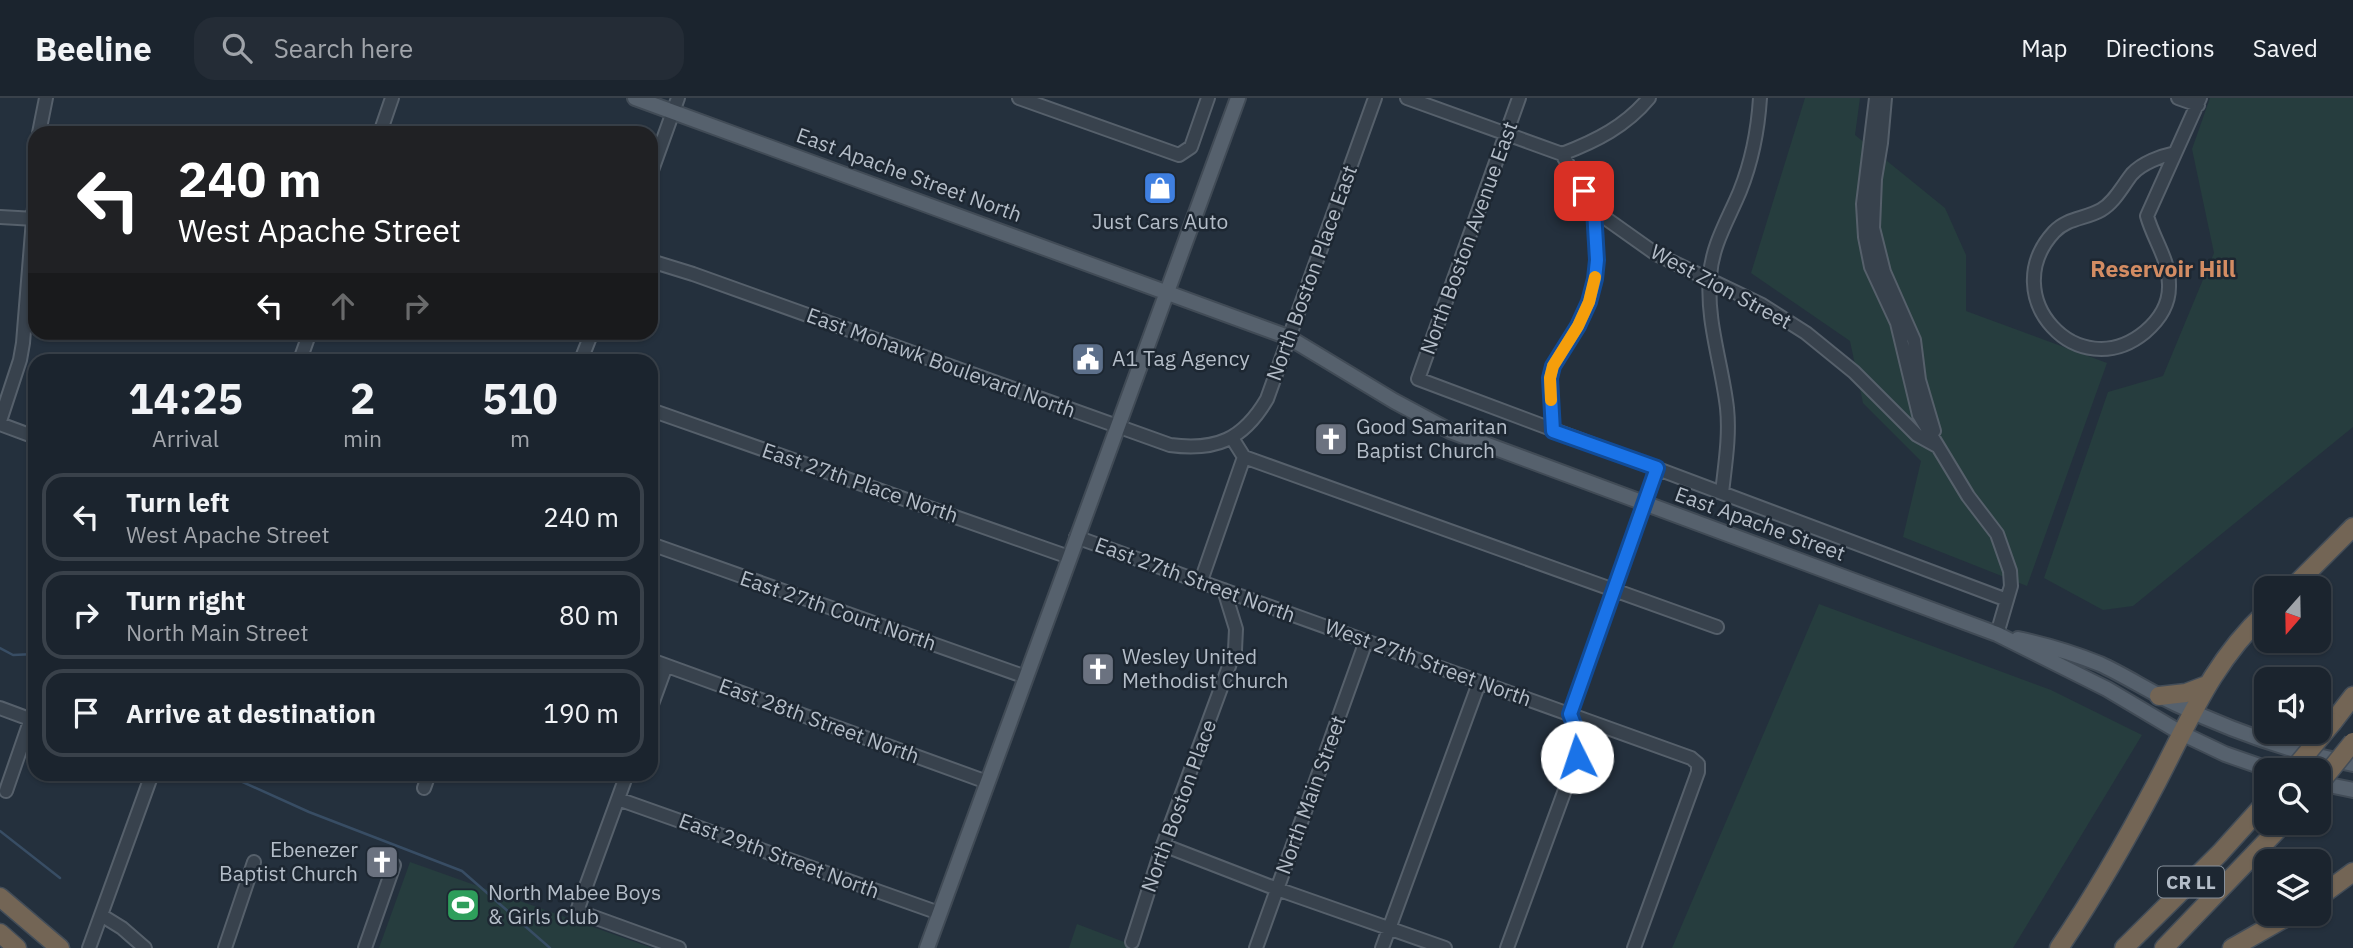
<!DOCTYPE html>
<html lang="en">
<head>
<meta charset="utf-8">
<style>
	body { margin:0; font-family:"IBM Plex Sans",sans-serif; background:#242c36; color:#f1f3f6; height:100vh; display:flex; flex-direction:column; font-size:26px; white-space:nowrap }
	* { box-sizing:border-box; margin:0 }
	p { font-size:23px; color:#a0a4aa }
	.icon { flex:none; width:38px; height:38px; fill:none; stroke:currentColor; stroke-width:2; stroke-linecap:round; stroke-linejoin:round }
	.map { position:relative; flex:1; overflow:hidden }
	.side { position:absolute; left:28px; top:256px; width:630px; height:427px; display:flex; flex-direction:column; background:#1b242e; border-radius:21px; box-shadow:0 2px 5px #0004,0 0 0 2px #39414a }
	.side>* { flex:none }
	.hud { position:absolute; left:28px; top:28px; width:630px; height:214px; border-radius:21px; box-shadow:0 2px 5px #0004,0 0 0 2px #39414a; background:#202124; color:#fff; overflow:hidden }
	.needle { width:46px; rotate:200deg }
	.fabs { position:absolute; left:2254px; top:478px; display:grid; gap:14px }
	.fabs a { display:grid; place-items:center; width:77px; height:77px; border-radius:14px; background:#1b242e; box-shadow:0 2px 5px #0004,0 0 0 2px #39414a; font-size:35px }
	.pin { position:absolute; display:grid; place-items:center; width:60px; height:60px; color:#fff; margin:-30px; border-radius:14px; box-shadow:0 4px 10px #0006 }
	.me { position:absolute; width:77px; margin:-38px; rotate:356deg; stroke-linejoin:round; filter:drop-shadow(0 0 5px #0008) }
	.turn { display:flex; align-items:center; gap:24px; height:147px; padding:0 35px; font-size:32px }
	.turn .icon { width:91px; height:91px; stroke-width:2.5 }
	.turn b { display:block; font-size:49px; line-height:60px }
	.lanes { display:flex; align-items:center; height:66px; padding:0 35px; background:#0003; justify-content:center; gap:35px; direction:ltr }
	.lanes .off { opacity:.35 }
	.eta { display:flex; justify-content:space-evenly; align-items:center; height:119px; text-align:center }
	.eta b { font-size:42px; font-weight:800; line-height:49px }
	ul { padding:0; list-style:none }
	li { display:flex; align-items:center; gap:21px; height:88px; margin:0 14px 10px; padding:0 21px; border:4px solid #39414a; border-radius:21px }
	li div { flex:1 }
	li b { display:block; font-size:26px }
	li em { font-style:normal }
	header { display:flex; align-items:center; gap:42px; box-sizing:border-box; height:98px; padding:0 35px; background:#1b242e; border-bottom:2px solid #39414a }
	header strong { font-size:33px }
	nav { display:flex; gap:38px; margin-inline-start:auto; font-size:24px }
	.search { width:490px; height:63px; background:#242c36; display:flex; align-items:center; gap:18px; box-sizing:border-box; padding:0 24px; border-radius:21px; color:#a0a4aa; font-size:26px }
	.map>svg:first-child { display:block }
</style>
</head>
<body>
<header>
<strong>Beeline</strong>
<div class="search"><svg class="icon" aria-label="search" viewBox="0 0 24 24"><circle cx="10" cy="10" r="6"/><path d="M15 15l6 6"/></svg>Search here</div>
<nav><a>Map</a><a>Directions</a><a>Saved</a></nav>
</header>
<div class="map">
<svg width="2353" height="850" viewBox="0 0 2353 850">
	<rect width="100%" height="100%" fill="#24303d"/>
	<path fill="#263d3e" d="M1805,0H1860L1855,37L1945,110L1966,157V213L2107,265L2027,488L1903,439L1921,363L1863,305L1850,243L1751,175Z
		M2210,0H2353V329L2133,508L2103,512L2044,480L2108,294L2163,278L2214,155L2192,51Z
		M1819,506L2051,592L2142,637L2013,850H1672Z
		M410,764L652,850H379Z
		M1077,826L1140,850H1069Z"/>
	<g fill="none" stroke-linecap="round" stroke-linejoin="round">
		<path stroke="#384d64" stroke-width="2.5" d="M0,550L13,557L35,556
			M225,676L309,714L462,773L550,850
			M0,733L60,780"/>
		<g stroke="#56606b" stroke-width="16">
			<path id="minor" d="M1019,0L1179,57L1191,49L1208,0
				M1407,0L1562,56
				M1519,0L1418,281L2007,502
				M1876,0L1863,106L1865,139L1871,169L1897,225L1919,317L1968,398L1997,436L2010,473L2011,488L1997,536
				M1885,0L1881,45L1875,81L1873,130L1884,174L1914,242L1919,282L1934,333
				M2178,0L2198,7
				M39,35L46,0
				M380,35L392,0
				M2175,55C2161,58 2142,65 2132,76C2123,87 2115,104 2101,112C2085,121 2067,120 2054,134C1995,198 2078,289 2145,234C2159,222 2169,207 2169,189C2170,162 2154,143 2147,118L2200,0
				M1562,56C1596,43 1626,28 1649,0
				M651,75L678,0
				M1594,112L1656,156L1762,207L1806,235L1854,274L1917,337L1937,348
				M0,119L35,121
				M651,163L693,176L1170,347C1216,353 1243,342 1267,301L1375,0
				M300,262L310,234
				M581,262L592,234
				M651,312L1069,459
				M0,323L20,262L23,245L35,97
				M0,326L35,339
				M1553,333L1550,280L1553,268L1578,228L1589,204L1595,181L1597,162L1594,112L1562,56
				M1232,340L1244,359L1717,529
				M1722,395C1725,367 1730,338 1727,310C1722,266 1706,223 1710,178C1712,147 1728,122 1740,93C1752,63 1758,32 1760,0
				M1076,439L1691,660L1698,666V674L1634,850
				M651,446L1026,579
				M1201,483L1244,359
				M651,562L987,684
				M651,609L666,568
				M0,610L35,623
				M627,676L577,813L679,850
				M424,690L429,676
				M6,693L35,609
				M618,701L939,815
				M1163,747L1277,791L1445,850
				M101,817L122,830L145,850
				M1132,844L1163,747L1235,552L1236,531L1224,492
				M89,850L152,676
				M225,850L254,764
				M365,850L394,767
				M1256,850L1366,543
				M1382,850L1479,585
				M1507,850L1577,659L1580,642L1570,616L1657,371"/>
		</g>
		<g stroke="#414b56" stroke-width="18">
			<path id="major" d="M635,0L1288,239L1394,303L1450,333L1997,536L2107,591L2181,635L2225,656L2271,672
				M2018,541C2046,547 2073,555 2100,566C2126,578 2150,594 2176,606C2232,633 2292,654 2353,666
				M2319,685L2353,692
				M927,850L1238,0"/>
		</g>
		<g stroke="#434d58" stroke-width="21">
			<path id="highway" d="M2292,490L2353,429
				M2159,598L2186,595L2207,587
				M2333,624L2353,598
				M0,799L60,850
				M2319,799L2353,774
				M0,835L17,850
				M2059,850C2095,797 2127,741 2157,684C2191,619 2212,565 2266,514
				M2124,850L2220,755L2266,704
				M2164,850L2285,724
				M2232,850L2292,816"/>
		</g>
		<use href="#minor" stroke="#38424d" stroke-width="12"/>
		<use href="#major" stroke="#56616d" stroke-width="14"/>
		<use href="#highway" stroke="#736555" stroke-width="18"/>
		<g stroke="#434d58" stroke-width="21" stroke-linecap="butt">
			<path id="highway-bridge" d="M2293,672L2333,624
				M2319,686L2353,644"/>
		</g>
		<use href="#highway-bridge" stroke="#736555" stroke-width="18"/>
	</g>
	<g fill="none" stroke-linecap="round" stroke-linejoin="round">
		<g stroke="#114b97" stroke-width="18">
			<path id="route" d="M1577,659L1580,642L1570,616L1657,370L1553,333L1550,280L1553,268L1578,228L1589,204L1595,181L1597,162L1594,112L1584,93"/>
		</g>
		<use href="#route" stroke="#1a73e8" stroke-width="12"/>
		<path stroke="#f59e0b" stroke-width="12" d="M1551,302L1550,280L1553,268L1578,228L1589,204L1595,179"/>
	</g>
	<defs>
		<g id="shop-square" transform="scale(1.75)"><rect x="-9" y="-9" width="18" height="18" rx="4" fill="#3f7fe0" stroke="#1d2732"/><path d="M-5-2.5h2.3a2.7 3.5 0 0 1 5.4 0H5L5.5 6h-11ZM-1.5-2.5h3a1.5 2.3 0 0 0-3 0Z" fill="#fff"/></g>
		<g id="civic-square" transform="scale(1.75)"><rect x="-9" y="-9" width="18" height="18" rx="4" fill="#5c6f8a" stroke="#1d2732"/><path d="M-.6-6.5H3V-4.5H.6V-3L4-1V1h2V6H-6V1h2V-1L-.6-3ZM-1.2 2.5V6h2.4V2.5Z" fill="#fff"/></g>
		<g id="church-square" transform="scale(1.75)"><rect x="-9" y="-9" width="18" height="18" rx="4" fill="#6b7280" stroke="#1d2732"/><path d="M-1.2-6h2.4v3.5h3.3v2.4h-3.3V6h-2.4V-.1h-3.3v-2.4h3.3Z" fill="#fff"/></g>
		<g id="stadium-square" transform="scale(1.75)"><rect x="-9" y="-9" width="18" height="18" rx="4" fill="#2e9e5b" stroke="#1d2732"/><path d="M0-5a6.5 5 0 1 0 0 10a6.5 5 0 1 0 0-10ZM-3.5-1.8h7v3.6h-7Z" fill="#fff"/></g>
	</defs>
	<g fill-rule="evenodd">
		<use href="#shop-square" x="1160" y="90"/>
		<use href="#civic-square" x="1088" y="261"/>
		<use href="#church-square" x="1331" y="341"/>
		<use href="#church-square" x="1098" y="571"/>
		<use href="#church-square" x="382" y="764"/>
		<use href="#stadium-square" x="463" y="807"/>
	</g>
	<g text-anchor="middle" stroke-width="5" stroke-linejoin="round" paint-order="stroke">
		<rect fill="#1d2732" stroke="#87909b" stroke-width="2" x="2158" y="768.5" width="66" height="31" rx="5"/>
		<g font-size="19" font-weight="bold" fill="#b4bdc8">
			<text x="2191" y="791">CR LL</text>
		</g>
		<g font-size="21" fill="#b4bdc8" stroke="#1d2732">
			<text transform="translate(909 77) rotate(20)" y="7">East Apache Street North</text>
			<text transform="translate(1469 140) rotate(-70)" y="7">North Boston Avenue East</text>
			<text transform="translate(1312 175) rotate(-70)" y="7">North Boston Place East</text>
			<text transform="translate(1721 189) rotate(28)" y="7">West Zion Street</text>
			<text transform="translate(941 265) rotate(20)" y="7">East Mohawk Boulevard North</text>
			<text transform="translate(860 385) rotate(19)" y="7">East 27th Place North</text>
			<text transform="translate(1760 426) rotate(20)" y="7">East Apache Street</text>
			<text transform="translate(1195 482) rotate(20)" y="7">East 27th Street North</text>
			<text transform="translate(838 513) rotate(19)" y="7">East 27th Court North</text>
			<text transform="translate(1428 565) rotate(20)" y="7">West 27th Street North</text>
			<text transform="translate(819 623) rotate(20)" y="7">East 28th Street North</text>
			<text transform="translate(1311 697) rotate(-70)" y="7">North Main Street</text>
			<text transform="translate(1179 708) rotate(-70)" y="7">North Boston Place</text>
			<text transform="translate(779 758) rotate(20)" y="7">East 29th Street North</text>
		</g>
		<g font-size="21" fill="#b4bdc8" stroke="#1d2732" text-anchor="start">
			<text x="1160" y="131" text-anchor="middle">Just Cars Auto</text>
			<text x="1112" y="268">A1 Tag Agency</text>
			<text x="1356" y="336">Good Samaritan<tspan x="1356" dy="24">Baptist Church</tspan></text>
			<text x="1122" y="566">Wesley United<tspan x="1122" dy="24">Methodist Church</tspan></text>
			<text x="358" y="759" text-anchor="end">Ebenezer<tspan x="358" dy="24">Baptist Church</tspan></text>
			<text x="488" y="802">North Mabee Boys<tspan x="488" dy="24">&amp; Girls Club</tspan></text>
		</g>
		<g font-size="23" font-weight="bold" fill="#d38c63" stroke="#1d2732">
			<text x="2163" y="179">Reservoir Hill</text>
		</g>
	</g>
</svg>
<div class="fabs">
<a><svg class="needle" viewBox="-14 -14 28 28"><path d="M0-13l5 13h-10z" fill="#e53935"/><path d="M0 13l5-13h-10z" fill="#a0a4aa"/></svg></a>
<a><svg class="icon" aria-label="sound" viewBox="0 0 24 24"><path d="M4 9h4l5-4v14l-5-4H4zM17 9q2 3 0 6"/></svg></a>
<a><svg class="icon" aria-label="search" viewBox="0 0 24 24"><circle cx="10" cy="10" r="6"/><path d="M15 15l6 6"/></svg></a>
<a><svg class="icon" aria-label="layers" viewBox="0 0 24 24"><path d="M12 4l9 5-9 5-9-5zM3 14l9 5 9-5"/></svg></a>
</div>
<div class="pin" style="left:1584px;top:93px;background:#d93025"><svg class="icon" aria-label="arrive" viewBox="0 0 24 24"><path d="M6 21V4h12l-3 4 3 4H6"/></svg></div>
<svg class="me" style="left:1577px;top:659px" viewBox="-20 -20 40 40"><circle r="19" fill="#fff"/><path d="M0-13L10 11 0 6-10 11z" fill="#1a73e8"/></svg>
<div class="hud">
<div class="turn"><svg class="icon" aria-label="left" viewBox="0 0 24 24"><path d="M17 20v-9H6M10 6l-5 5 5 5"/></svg><div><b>240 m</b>West Apache Street</div></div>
<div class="lanes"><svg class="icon" aria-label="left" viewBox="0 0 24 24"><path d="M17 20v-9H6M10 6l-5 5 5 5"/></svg><svg class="icon off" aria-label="ahead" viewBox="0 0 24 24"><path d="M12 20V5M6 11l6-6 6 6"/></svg><svg class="icon off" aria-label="right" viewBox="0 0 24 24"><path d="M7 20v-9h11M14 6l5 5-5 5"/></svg></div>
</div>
<section class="side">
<div class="eta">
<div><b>14:25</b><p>Arrival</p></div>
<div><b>2</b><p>min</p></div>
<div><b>510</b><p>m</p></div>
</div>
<ul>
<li><svg class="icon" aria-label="left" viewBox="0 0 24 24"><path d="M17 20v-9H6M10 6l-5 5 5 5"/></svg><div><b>Turn left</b><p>West Apache Street</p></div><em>240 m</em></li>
<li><svg class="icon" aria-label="right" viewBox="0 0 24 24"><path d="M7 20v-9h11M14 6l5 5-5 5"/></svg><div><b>Turn right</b><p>North Main Street</p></div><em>80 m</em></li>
<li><svg class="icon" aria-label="arrive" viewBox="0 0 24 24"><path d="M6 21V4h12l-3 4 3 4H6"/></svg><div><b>Arrive at destination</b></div><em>190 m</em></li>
</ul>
</section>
</div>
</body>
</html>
